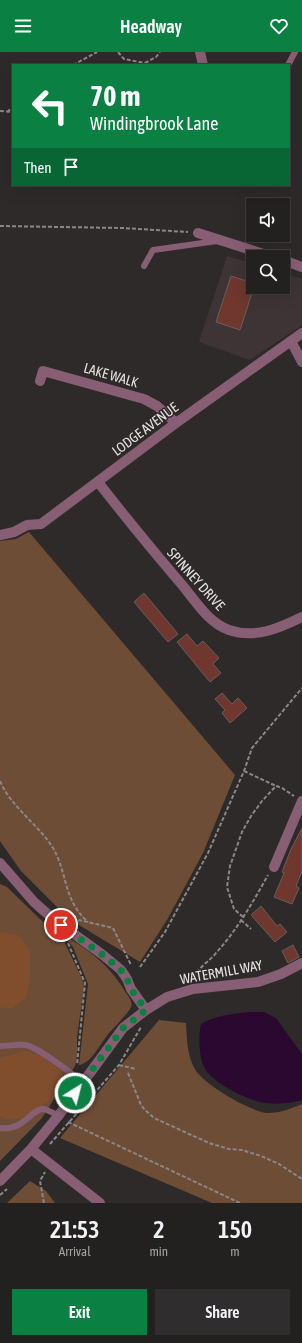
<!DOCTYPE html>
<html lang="en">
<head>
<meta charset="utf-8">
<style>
	body { margin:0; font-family:"Asap Condensed",sans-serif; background:#2f2d2d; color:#f1f3f6; height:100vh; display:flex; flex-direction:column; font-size:15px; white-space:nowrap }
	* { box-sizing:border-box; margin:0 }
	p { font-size:13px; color:#a3a3a5 }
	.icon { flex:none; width:22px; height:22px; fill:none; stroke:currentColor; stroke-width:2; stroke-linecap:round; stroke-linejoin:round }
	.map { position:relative; height:1151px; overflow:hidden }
	.sheet { display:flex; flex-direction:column; background:#232020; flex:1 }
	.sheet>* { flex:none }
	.banner { position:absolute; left:12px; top:12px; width:278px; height:122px; border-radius:0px; box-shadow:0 4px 16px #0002,0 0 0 1px #403e3e; background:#0b8043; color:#fff; overflow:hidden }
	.controls { position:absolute; left:246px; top:146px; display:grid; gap:8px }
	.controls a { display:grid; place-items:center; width:44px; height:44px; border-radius:0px; background:#232020; box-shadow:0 4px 16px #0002,0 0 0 1px #403e3e; font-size:20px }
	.pin { position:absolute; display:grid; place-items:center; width:34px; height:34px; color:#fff; margin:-17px; border:2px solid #fff; border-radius:50%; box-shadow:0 1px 4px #0007 }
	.me { position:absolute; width:44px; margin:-22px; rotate:36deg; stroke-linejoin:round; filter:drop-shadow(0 0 3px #0008) }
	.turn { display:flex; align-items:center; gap:14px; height:84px; padding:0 12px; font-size:18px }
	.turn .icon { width:52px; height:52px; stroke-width:2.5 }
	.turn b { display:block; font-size:28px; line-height:34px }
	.then { display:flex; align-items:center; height:38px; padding:0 12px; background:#0003; gap:8px; font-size:15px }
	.eta { display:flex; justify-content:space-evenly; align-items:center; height:68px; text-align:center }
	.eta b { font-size:24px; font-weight:600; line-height:28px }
	.button { display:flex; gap:8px; margin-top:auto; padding:8px 12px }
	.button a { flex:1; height:46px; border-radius:0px; background:#0b8043; color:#fff; font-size:16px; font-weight:600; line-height:46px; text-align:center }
	.button a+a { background:#2f2d2d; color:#f1f3f6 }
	header { display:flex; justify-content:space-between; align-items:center; height:52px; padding:0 12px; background:#0b8043; color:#fff; font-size:18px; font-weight:600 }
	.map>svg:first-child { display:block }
</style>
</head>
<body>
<header><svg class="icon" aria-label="menu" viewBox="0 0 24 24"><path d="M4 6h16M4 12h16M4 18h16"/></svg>Headway<svg class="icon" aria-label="heart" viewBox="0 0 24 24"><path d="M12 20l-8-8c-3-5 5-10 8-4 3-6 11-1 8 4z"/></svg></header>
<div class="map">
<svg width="302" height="1151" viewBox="0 0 302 1151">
	<rect width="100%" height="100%" fill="#2f2a2a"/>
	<path fill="#3f3435" d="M227,204L253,212V235H283V221L302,227V273L250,308L199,290Z"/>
	<path fill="#6e4d37" d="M29,480L235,723L203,801L167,868L140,910L69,867L21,819L0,789V489L16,487Z
		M0,832L7,835L44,871L63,887L83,929L84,936L77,985V1004L75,1014L42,1066L0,1109Z
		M70,887C94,901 112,917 126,941C129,945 133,950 131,955C129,961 111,978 106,985C99,994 91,1011 79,1013L88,932L73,895L68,889Z
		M159,968L186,971C187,987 187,1005 196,1019C207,1034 248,1058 266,1061C278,1062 292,1056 302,1052V1151H212L60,1086Z
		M30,1129L46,1139L55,1151H7Z"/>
	<path fill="#804e2d" d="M0,880L18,883L30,898V926L26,946L11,957L0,955Z
		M25,999L43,1005L61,1019L62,1034L53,1046L24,1065L11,1068L0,1064V1006Z"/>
	<path fill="#2b082f" d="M249,960H264L276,966L302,1002V1048C291,1051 277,1053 266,1051C249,1049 214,1032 205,1017C199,1008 198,983 201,972C216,963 232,962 249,960Z"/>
	<path fill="#6f372d" stroke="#655f5e" d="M231,224L253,231V238L240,278L216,270Z
		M144,541L178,582L168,590L134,550Z
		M187,582L197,594L203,589L219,606L213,612L221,621L210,630L177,590Z
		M222,641L232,652L238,646L247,656L230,671L222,661L225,658L215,647Z
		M302,776V819L296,834L299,836L292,852L274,845L284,821L282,820L291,797Z
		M261,854L277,874L280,872L287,880L275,890L251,863Z
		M293,893L299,905L288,911L282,899Z"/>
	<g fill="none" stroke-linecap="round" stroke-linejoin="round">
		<path stroke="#8b8687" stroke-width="2" stroke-dasharray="4 2" stroke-linecap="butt" d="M118,0L124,7L145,11L144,13
			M145,11L156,5L160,0
			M73,13L97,0
			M0,59L13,60
			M7,60L13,55
			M0,174L123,176L188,180
			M244,719L276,734
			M0,729C11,755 38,772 53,796C68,822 63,848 88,870
			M243,865L234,857L227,835L230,814L242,780L251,764L262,749L276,734L282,736L294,744
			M241,868L251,877
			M72,869L79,868L113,876L131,913
			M68,891L85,931L77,1013
			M140,915L165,880L208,801L244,719L252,696L302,636
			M194,926C198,915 209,910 216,901C237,878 253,850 268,823
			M119,1013L136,1017
			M128,1021L141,1053L145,1058L154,1066L209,1091L229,1097L242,1098L261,1104L279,1112L302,1127
			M68,1070L240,1151
			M50,1092L119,1013L141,975
			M0,1143L7,1137
			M44,1151L40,1129L45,1120"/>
		<path stroke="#885e74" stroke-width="6" d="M288,13L295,0
			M144,214L153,198L217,189
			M0,994C8,994 17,992 25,993C39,995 70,1021 83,1030
			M0,1076C25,1079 31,1056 44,1057C48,1058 54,1062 59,1063"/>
		<path stroke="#885e74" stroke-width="10" d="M200,0L203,13
			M198,181L273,205
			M283,208L302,215
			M291,289L302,310
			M40,329L43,319L144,347L157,354L176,371
			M98,430C126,466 154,500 183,534C196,550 209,571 229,578C255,587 280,576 302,565
			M0,483L14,480L27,473L41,472L176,371L302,281
			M0,811L34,850L52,866L103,903L121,918L127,927L131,937L146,958L123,976L59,1063L31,1097L0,1129
			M274,815L302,749
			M146,958L167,945L193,937L258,930L281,922L302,911
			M31,1097L100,1151"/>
	</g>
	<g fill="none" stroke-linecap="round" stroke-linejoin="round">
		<path stroke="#0b8043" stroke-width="7" stroke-dasharray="0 12.6" d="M61,873L103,903L121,918L127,927L131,937L146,958L123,976L75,1041"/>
	</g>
	<g text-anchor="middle" stroke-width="3" stroke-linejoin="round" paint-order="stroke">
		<g font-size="14" fill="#e4e0e1" stroke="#2f2a2a">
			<text transform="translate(111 323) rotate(16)" y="5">LAKE WALK</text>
			<text transform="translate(145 377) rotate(-37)" y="5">LODGE AVENUE</text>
			<text transform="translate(196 527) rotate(48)" y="5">SPINNEY DRIVE</text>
			<text transform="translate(221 920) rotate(-10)" y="5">WATERMILL WAY</text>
		</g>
	</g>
</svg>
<div class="controls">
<a><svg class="icon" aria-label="sound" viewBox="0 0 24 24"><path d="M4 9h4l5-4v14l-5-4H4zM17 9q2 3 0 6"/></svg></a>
<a><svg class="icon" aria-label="search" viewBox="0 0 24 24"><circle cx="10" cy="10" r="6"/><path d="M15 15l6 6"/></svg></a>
</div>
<div class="pin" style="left:61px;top:873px;background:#d93025"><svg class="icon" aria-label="arrive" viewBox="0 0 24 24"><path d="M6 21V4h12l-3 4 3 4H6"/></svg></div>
<svg class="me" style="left:75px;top:1041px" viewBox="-20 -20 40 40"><circle r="17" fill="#0b8043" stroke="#fff" stroke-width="3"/><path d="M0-11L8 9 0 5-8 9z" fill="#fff"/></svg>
<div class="banner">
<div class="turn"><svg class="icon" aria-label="left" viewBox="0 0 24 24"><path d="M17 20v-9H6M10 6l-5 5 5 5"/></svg><div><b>70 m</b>Windingbrook Lane</div></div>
<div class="then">Then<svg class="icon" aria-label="arrive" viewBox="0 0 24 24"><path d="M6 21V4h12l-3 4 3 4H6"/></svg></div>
</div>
</div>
<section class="sheet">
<div class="eta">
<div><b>21:53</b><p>Arrival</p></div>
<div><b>2</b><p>min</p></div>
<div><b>150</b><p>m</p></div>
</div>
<div class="button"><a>Exit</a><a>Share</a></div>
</section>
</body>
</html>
